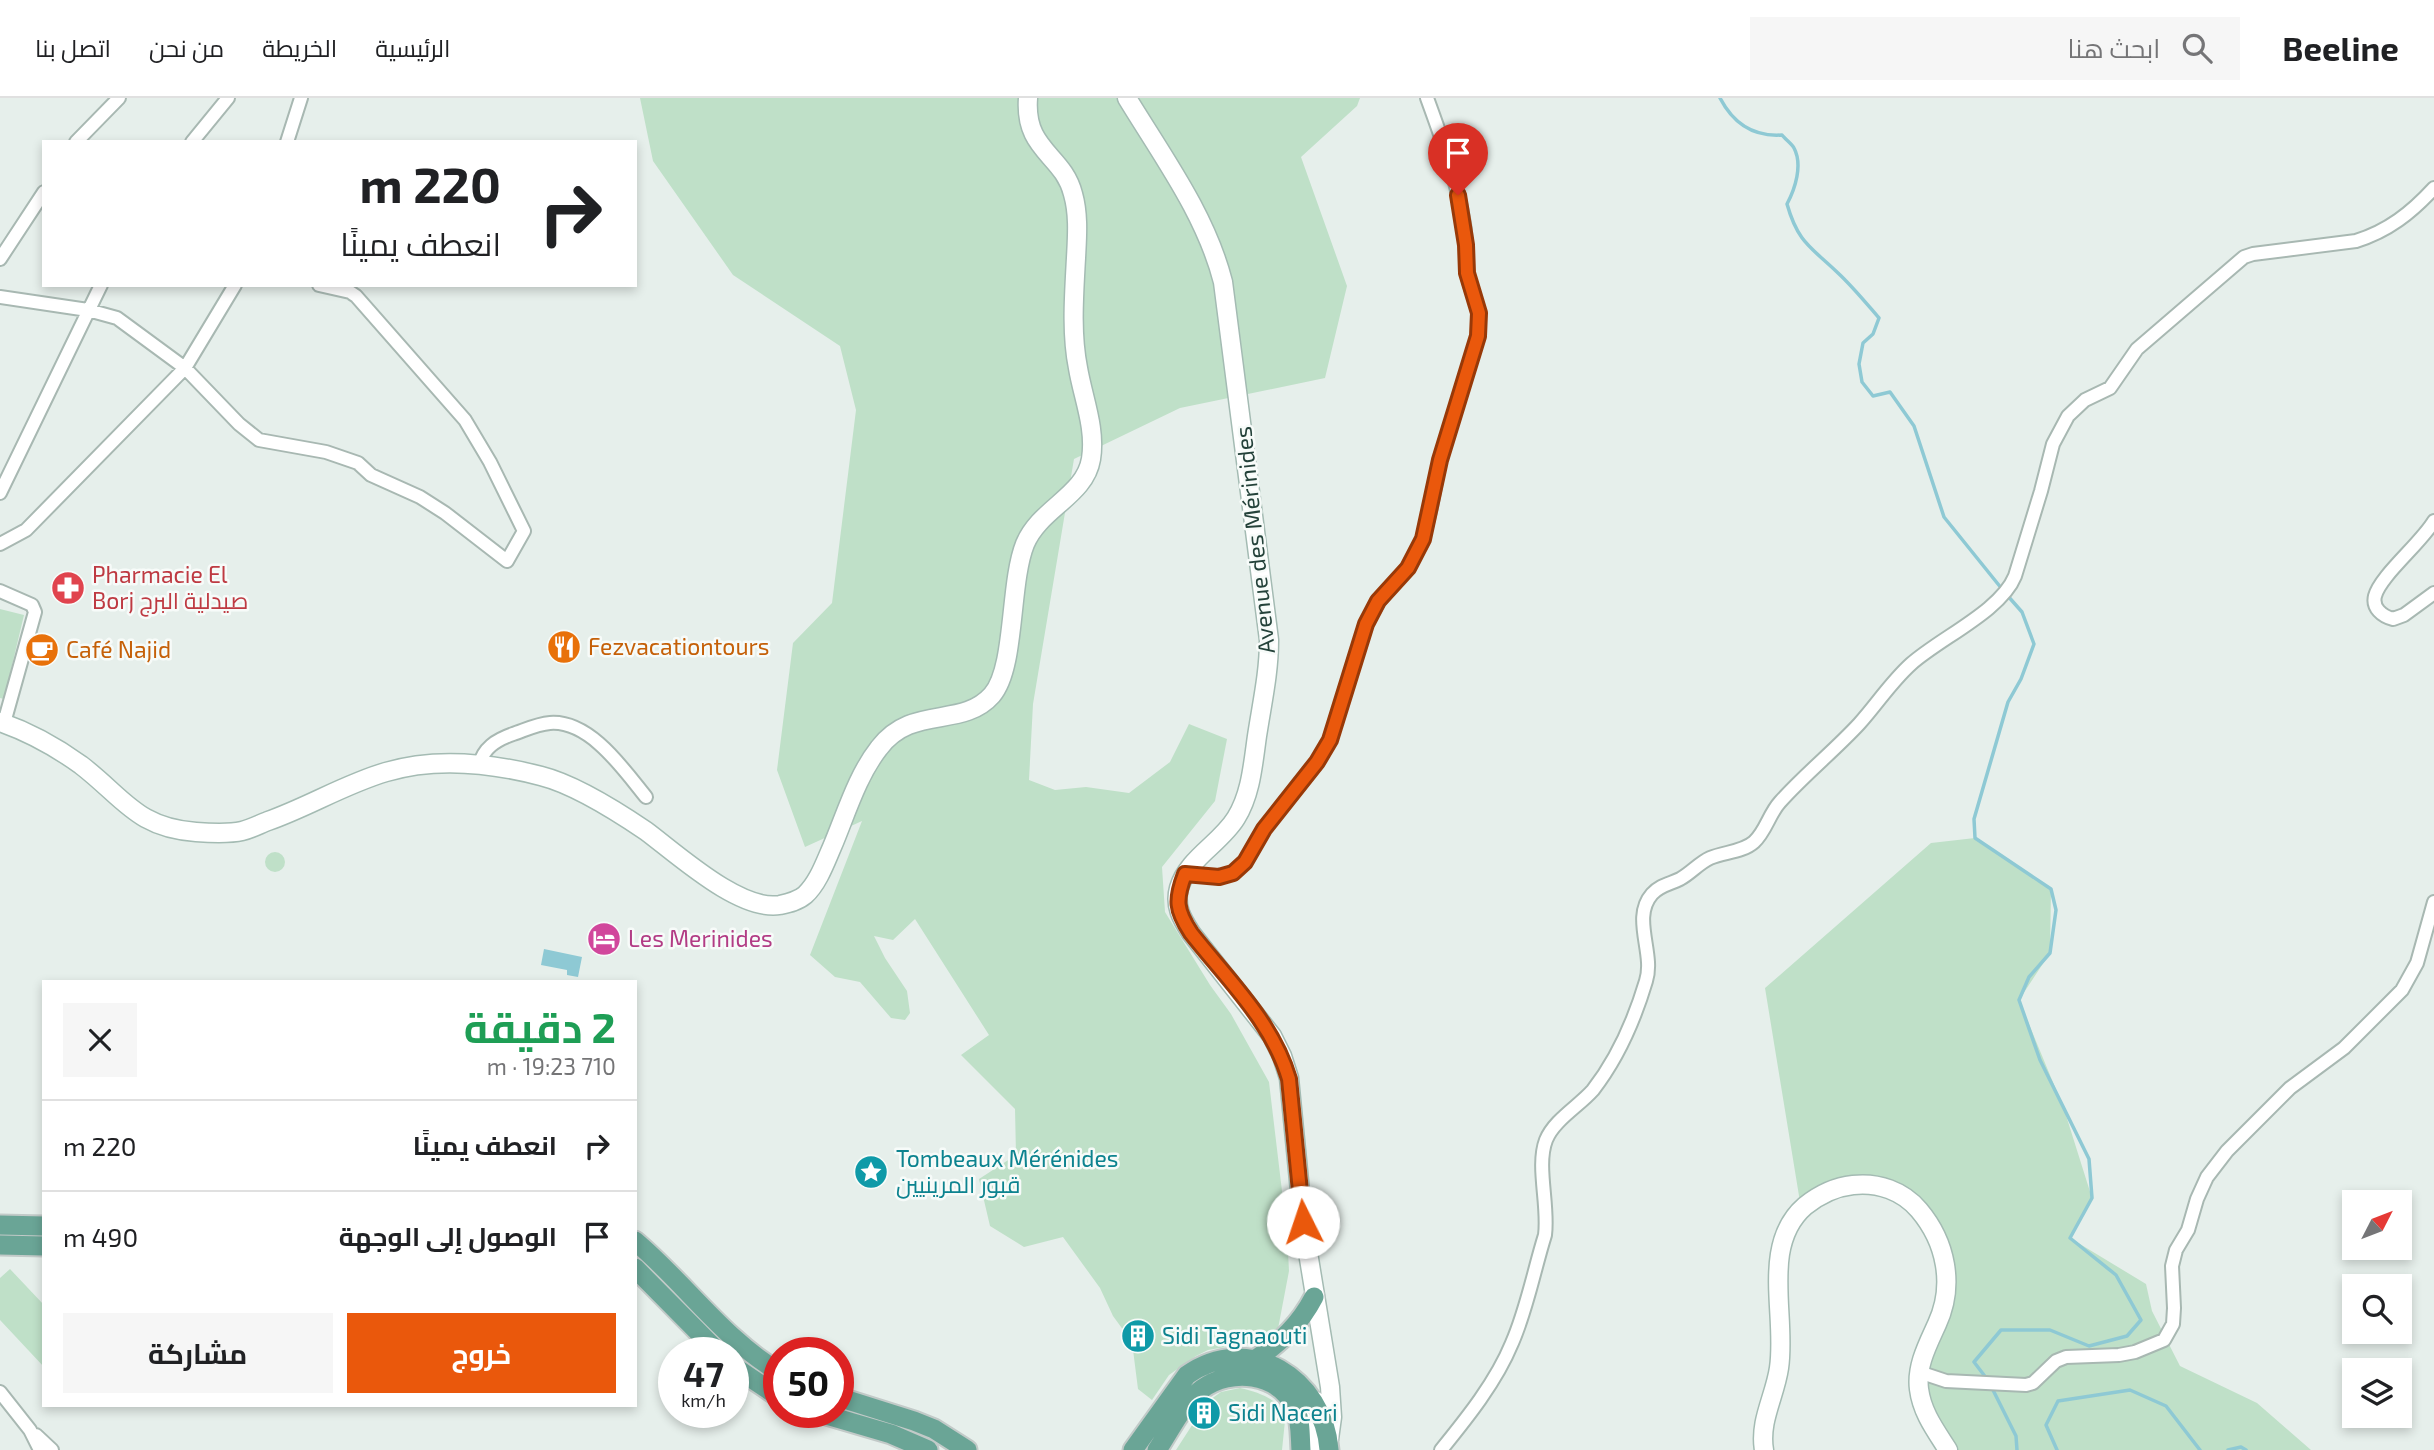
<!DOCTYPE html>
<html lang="ar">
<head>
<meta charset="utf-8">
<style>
	body { margin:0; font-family:"Exo 2",Cairo,sans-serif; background:#f6f6f6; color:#202124; direction:rtl; height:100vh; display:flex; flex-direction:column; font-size:26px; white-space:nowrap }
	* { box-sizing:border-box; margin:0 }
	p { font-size:23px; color:#757577 }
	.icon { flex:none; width:38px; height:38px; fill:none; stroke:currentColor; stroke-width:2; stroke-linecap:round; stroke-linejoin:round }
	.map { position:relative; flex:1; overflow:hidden; direction:ltr }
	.drawer { position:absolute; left:42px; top:882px; width:595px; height:427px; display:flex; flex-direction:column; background:#fff; border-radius:0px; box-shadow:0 4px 10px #0003; direction:rtl }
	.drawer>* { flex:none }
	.guide { position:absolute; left:42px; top:42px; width:595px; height:147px; border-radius:0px; box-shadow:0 4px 10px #0003; direction:rtl; background:#fff; color:#202124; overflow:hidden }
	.needle { width:46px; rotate:48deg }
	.controls { position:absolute; left:2342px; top:1092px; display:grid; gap:14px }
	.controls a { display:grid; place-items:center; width:70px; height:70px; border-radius:0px; background:#fff; box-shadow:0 4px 10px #0003; font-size:35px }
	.speed { position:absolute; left:658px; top:1239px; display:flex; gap:14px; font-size:35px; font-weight:700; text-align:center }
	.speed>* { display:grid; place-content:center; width:91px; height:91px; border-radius:50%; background:#fff; box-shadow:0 4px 10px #0003; line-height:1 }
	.speed small { font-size:18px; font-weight:400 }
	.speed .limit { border:10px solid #d22; background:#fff; color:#111 }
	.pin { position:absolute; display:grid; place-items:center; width:60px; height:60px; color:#fff; margin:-72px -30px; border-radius:50% 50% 50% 0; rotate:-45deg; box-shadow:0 0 7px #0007 }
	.pin .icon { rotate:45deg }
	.me { position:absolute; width:77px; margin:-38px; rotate:356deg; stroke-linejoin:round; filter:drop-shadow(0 0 5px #0008) }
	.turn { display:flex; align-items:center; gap:24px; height:147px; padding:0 21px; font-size:32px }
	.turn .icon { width:91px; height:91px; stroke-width:2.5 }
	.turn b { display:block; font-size:49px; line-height:60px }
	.round { display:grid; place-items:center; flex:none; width:74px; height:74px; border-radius:0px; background:#f6f6f6 }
	.overview { display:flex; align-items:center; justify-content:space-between; height:119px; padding:0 21px }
	h1 { font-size:42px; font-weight:700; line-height:52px; color:#1e9e55 }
	.primary-button { display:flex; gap:14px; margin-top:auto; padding:14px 21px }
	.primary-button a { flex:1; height:80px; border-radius:0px; background:#ea580c; color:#fff; font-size:28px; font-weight:700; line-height:80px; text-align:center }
	.primary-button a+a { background:#f6f6f6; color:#202124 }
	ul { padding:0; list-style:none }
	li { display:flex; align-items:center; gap:21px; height:91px; padding:0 21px; border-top:2px solid #e0e0e0 }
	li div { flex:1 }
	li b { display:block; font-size:26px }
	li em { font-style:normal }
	header { display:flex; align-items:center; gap:42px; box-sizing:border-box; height:98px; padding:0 35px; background:#fff; border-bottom:2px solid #e0e0e0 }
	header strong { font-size:33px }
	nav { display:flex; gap:38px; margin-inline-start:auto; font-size:24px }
	.search { width:490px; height:63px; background:#f6f6f6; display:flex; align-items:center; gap:18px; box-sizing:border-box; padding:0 24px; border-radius:0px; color:#757577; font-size:26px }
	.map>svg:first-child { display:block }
</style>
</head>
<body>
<header>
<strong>Beeline</strong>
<div class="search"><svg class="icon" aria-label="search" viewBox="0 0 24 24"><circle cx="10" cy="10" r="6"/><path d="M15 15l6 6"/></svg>ابحث هنا</div>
<nav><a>الرئيسية</a><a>الخريطة</a><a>من نحن</a><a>اتصل بنا</a></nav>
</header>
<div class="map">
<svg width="2434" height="1352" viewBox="0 0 2434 1352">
	<rect width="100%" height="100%" fill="#e6efeb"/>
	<path fill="#bfe0c8" d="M640,0H1360L1357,8L1301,59L1347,188L1325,280L1180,310L1074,361L1033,606L1029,682L1055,692L1086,689L1129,695L1170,664L1189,626L1227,641L1215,703L1162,769L1165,814L1210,887L1231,916L1269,984L1287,1135L1289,1173L1277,1236L1249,1245L1208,1252L1196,1258L1169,1277L1152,1302L1138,1291L1132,1244L1113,1218L1100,1190L1063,1139L1024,1149L990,1128L979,1081L1016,1057L1015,1011L961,957L989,937L915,821L893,842L874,838L885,860L907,893L910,915L905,922L891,920L860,884L835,879L810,857L862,723L805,749L777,672L793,545L832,505L856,312L840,248L733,177L653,63Z
		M0,511L24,517L4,601L0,600Z
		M1975,740L2051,791L2050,855L2019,902L2064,1011L2092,1100L2070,1140L2146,1186L2152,1213L2180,1268L2257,1305L2311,1352H1950L1930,1323L1924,1256L1947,1183L1930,1112L1872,1082L1801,1110L1765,890L1931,745Z
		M265 764a10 10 0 1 1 20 0a10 10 0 1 1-20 0Z
		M10,1171L44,1207V1269L0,1222V1180Z
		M1240,1290C1259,1294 1272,1300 1286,1313L1282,1352H1176L1207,1304L1221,1294Z"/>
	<path fill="#8ec9d4" d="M544,851L582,859L578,879L567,877V872L541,867Z"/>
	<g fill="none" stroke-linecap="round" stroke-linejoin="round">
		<path stroke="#8ec9d4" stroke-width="3.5" d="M1720,0C1733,25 1753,39 1782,37C1785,41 1792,46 1794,50C1803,67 1795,91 1787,106C1798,145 1811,149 1838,175C1853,189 1866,205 1879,220L1873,236L1863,245L1859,266L1862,284L1873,298L1890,294L1914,328L1944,419L2002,491
			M1987,1281L1974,1264L2001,1232H2050L2089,1248L2127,1238L2141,1222L2116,1177L2070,1140L2092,1100L2089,1061L2040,962L2019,902L2029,879L2050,855L2056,812L2051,791L1975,740L1974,721L2008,604L2021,581L2034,546L2022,514L2007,497
			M1991,1288L2016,1338L2017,1352
			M2057,1352L2046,1327L2058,1303L2130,1292L2166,1308L2200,1352
			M2228,1352L2241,1349L2246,1352"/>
		<g stroke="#a8b8b2" stroke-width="16">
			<path id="street" d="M76,44L119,0
				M192,44L228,0
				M287,44L301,0
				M0,161L44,94
				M0,199L88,212L117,220L185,270L239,326L259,342L326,354L358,365L371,377L420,399L445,415L507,463L524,433L490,364L465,322L356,198L350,194L319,187
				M0,395L101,187
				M2434,423C2421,445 2380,478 2375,498C2372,510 2382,518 2393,521L2404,517L2434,495
				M0,446L26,432L185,270L235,187
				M0,493L32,507L35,514L4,625
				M479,668C483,650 496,642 513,636C525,632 537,626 550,625C590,622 624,672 646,699
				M1185,776L1219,779L1233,775L1246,763L1264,731L1317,665L1330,642L1366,526L1379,503L1408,469L1423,441L1431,409L1440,362L1478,238C1482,207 1472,201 1467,175C1465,159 1467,142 1464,126C1457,82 1442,41 1427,0
				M1919,1274L1946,1283L2026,1287L2033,1285L2056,1263L2066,1259L2119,1257L2135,1254L2164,1242L2173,1226L2174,1210L2172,1168L2176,1152L2188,1132L2197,1101L2207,1079L2227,1053L2290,990L2344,950L2402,892L2417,865L2434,804
				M0,1294L30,1332L40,1352
				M36,1337L52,1352
				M1441,1352C1467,1320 1496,1284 1512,1245C1527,1211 1534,1172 1545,1137C1549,1107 1536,1068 1546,1042C1554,1022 1579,1008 1593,992C1617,961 1635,920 1646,883C1655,855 1631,820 1652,796C1660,787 1670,786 1680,781C1691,775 1699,765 1710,760C1724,754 1743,754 1754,744C1766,733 1769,716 1780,704C1805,676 1834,653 1859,626C1877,606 1891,584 1911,566C1940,540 2001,513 2015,478L2041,393L2053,346L2068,318L2085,302L2110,290L2137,251L2244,159L2253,156L2356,143C2388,133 2411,115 2434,90"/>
		</g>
		<g stroke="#a4bbb3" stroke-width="21">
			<path id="secondary" d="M1127,0C1163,59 1206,117 1223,184L1269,542C1269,575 1262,605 1257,638C1253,666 1251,696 1236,720C1220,746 1188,760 1179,790C1174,808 1182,821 1191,835L1272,938L1282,958L1289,980L1303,1124L1330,1289L1332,1319L1329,1341
				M0,624C29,634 56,649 81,667C124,700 137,730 196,734C210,735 229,736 242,733C251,731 260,726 268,723C308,709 345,686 386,674C436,659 491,665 541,678C573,686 618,714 646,733C677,756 740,814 780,807C789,805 798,803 805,797C818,785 825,765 832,749C846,716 857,678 879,650C912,606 962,631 992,597C1016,569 1009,486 1025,446C1040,410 1085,398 1091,361C1096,330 1083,300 1078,270C1071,235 1074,197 1076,160C1077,140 1079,117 1073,96C1063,56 1024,53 1028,0
				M1312,1352L1316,1303
				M1764,1352C1759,1323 1775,1298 1779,1270C1787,1218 1760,1147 1805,1108C1820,1096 1834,1089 1853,1087C1878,1084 1903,1093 1919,1112C1946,1144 1955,1187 1937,1226C1928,1246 1916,1268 1919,1291C1922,1315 1936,1333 1948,1352"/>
		</g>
		<g stroke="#c2cac8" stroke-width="23">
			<path id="primary" d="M0,1127L44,1128
				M635,1143C685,1185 723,1241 779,1274
				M0,1147L44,1148
				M635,1170L719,1255
				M1256,1261C1281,1244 1300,1226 1314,1199
				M733,1268L779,1299
				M838,1299L914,1323L934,1331L967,1352
				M816,1314L891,1336L928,1352
				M1133,1352L1187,1277C1249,1233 1324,1281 1329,1352
				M1157,1352C1170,1333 1183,1305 1202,1291C1231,1270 1278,1274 1295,1310C1301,1322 1300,1338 1301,1352"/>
		</g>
		<use href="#street" stroke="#fff" stroke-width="12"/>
		<use href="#secondary" stroke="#fff" stroke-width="18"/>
		<use href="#primary" stroke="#6aa596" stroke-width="19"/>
	</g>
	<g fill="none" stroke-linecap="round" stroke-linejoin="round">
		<g stroke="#983908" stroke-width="18">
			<path id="route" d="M1303,1124L1289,981C1272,923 1227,881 1191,835C1176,812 1175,802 1185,776L1219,779L1233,775L1245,764L1264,731L1317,664L1330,642L1366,526L1378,503L1408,470L1423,441L1440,362L1478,238L1479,215L1467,175L1466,147L1458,97"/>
		</g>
		<use href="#route" stroke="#ea580c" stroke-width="12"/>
	</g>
	<defs>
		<g id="pharmacy-disc" transform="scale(1.75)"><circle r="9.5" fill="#e0444e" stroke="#f7fbf9"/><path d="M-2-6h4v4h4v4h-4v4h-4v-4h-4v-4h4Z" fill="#fff"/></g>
		<g id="restaurant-disc" transform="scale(1.75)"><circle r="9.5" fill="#e8710a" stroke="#f7fbf9"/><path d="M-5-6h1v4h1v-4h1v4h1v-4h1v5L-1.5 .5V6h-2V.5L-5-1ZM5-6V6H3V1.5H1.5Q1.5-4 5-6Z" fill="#fff"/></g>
		<g id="cafe-disc" transform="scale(1.75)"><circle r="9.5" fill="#e8710a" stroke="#f7fbf9"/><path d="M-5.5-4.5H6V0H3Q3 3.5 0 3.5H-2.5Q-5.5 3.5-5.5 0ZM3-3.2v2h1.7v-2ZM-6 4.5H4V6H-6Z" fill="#fff"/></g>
		<g id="hotel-disc" transform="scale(1.75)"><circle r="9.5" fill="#d1479c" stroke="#f7fbf9"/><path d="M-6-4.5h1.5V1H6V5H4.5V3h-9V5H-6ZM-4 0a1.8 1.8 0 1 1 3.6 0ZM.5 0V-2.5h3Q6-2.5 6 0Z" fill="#fff"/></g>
		<g id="sight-disc" transform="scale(1.75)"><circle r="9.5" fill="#0f9aa8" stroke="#f7fbf9"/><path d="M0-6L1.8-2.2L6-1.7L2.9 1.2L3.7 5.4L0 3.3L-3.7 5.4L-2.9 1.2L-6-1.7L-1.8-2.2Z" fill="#fff"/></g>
		<g id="building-disc" transform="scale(1.75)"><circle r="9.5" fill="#0f9aa8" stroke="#f7fbf9"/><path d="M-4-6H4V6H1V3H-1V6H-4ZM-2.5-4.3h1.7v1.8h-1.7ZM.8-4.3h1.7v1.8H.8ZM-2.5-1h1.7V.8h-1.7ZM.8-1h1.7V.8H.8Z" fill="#fff"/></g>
	</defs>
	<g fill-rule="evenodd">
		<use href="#pharmacy-disc" x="68" y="490"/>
		<use href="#restaurant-disc" x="564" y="549"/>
		<use href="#cafe-disc" x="42" y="552"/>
		<use href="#hotel-disc" x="604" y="841"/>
		<use href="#sight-disc" x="871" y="1074"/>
		<use href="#building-disc" x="1138" y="1238"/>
		<use href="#building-disc" x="1204" y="1315"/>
	</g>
	<g text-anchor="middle" stroke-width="5" stroke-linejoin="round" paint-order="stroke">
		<g font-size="23" fill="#24423a" stroke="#f7fbf9">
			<text transform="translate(1255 442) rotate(-96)" y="8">Avenue des Mérinides</text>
		</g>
		<g font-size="23" fill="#be3a42" stroke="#f7fbf9" text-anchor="start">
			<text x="92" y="485">Pharmacie El<tspan x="92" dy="26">Borj صيدلية البرج</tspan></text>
		</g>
		<g font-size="23" fill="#c56008" stroke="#f7fbf9" text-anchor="start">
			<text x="588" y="557">Fezvacationtours</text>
			<text x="66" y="560">Café Najid</text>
		</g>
		<g font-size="23" fill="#b23c85" stroke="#f7fbf9" text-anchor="start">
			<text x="628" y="849">Les Merinides</text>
		</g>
		<g font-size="23" fill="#0d838f" stroke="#f7fbf9" text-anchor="start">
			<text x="896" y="1069">Tombeaux Mérénides<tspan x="896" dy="26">قبور المرينيين</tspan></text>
			<text x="1162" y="1246">Sidi Tagnaouti</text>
			<text x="1228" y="1323">Sidi Naceri</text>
		</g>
	</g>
</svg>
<div class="controls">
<a><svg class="needle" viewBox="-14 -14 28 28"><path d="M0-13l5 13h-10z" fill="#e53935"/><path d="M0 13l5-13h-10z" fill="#757577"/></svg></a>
<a><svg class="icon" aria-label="search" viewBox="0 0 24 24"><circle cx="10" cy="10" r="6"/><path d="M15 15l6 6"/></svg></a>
<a><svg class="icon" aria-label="layers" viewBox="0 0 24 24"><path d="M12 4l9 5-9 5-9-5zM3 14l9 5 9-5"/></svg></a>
</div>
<div class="speed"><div>47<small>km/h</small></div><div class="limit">50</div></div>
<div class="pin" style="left:1458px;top:97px;background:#d93025"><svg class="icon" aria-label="arrive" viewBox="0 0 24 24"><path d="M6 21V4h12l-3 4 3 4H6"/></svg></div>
<svg class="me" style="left:1303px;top:1124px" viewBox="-20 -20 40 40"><circle r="19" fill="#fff"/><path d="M0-13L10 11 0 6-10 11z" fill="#ea580c"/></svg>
<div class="guide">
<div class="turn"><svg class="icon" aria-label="right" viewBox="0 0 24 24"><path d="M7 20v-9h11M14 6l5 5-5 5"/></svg><div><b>220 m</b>انعطف يمينًا</div></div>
</div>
<section class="drawer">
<div class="overview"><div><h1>2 دقيقة</h1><p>710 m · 19:23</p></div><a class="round"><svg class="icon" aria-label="close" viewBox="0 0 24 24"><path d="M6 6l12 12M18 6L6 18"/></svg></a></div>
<ul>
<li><svg class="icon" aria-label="right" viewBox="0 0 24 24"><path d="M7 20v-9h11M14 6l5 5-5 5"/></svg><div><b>انعطف يمينًا</b></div><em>220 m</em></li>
<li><svg class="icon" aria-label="arrive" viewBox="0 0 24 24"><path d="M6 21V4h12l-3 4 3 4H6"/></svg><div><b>الوصول إلى الوجهة</b></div><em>490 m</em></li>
</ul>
<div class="primary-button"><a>خروج</a><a>مشاركة</a></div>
</section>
</div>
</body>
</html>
